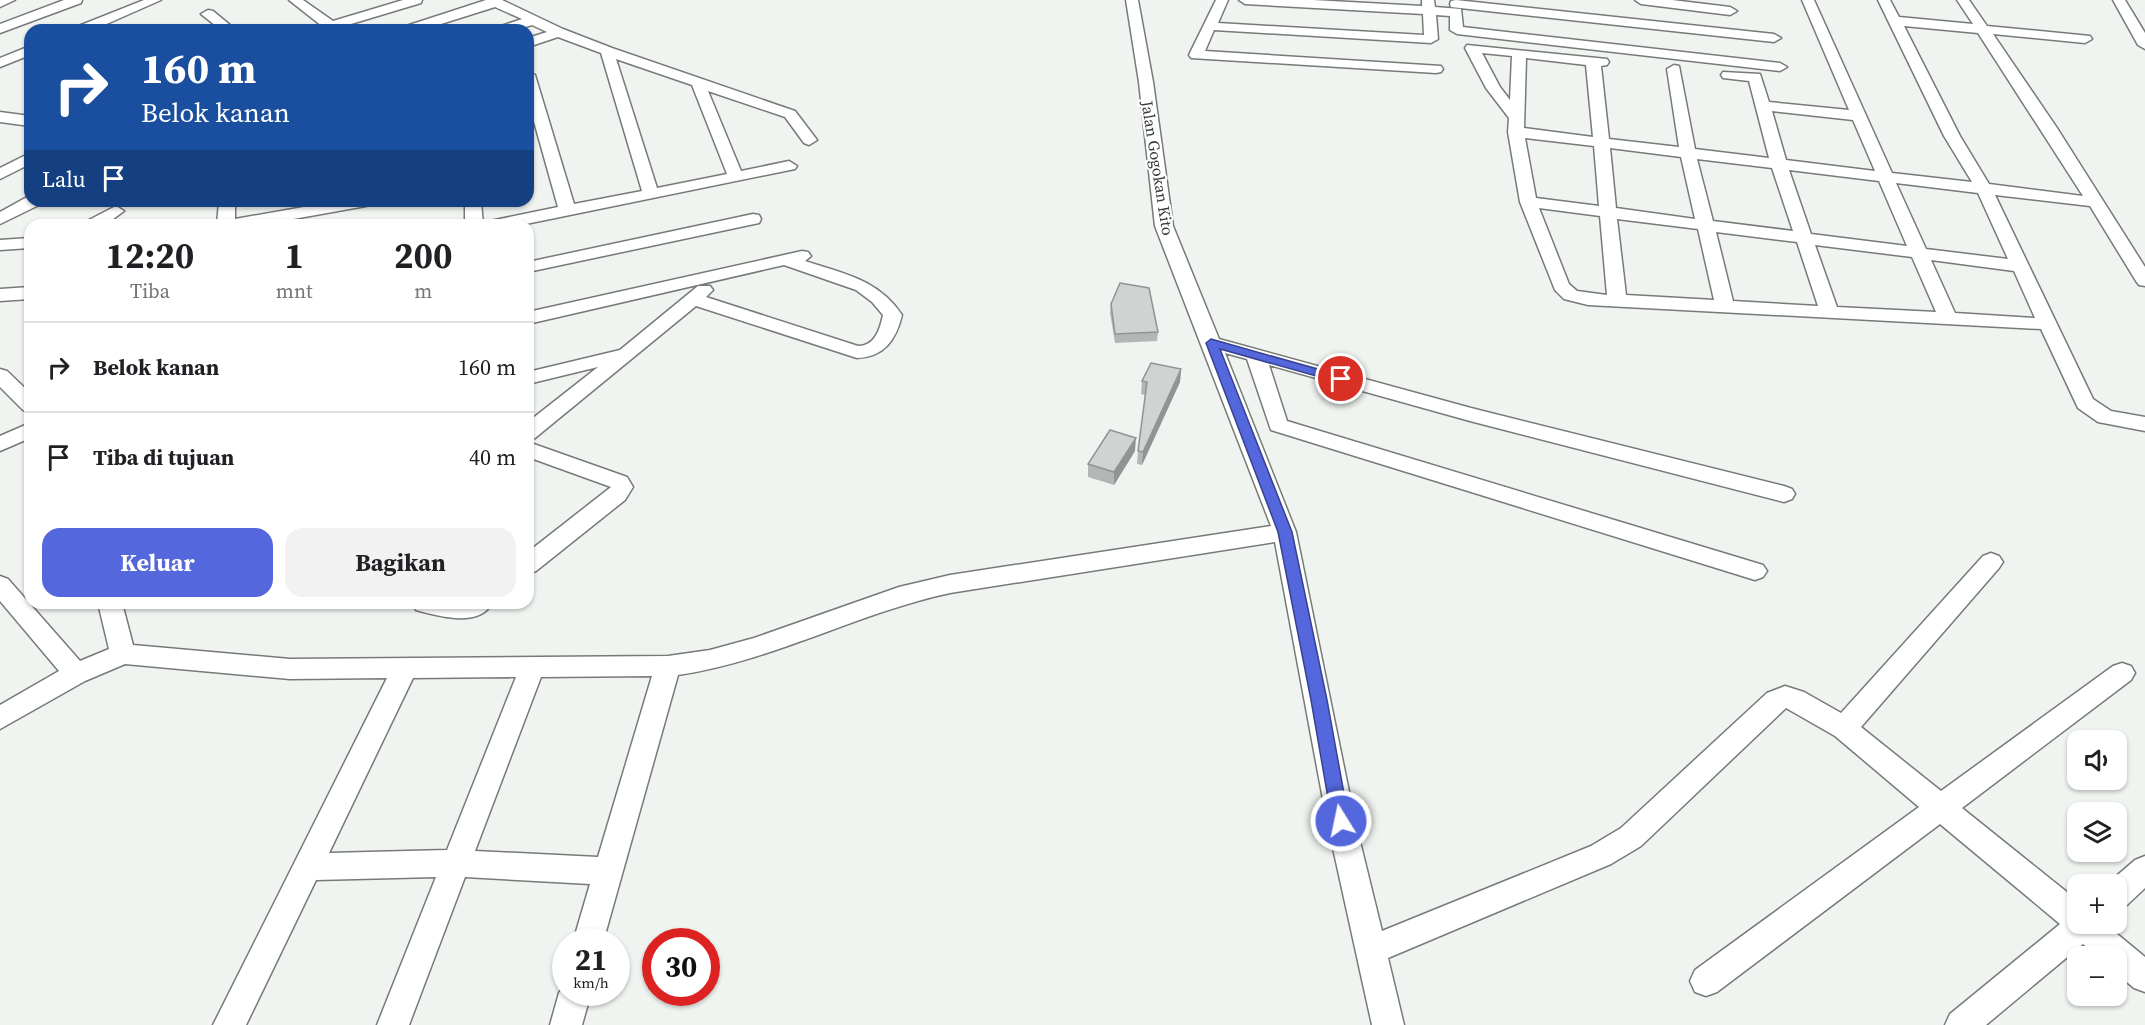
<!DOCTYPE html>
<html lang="id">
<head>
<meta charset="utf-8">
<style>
	body { margin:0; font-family:"Source Serif 4",serif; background:#f2f2f2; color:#202124; height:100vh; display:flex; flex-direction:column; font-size:22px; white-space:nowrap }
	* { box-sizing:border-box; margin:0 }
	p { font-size:20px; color:#757577 }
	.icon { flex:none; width:33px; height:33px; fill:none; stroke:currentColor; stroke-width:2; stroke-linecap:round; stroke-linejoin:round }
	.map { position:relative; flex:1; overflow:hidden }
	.drawer { position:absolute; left:24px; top:219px; width:510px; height:390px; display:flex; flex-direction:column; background:#fff; border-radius:18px; box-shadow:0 2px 4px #0004 }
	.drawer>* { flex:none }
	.hud { position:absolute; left:24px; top:24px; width:510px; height:183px; border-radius:18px; box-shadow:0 2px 4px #0004; background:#1a4fa0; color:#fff; overflow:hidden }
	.controls { position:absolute; left:2067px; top:730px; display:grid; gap:12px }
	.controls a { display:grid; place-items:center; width:60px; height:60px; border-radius:12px; background:#fff; box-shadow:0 2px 4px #0004; font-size:30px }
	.speed { position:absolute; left:552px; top:928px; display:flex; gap:12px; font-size:30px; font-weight:700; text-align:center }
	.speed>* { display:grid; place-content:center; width:78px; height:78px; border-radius:50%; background:#fff; box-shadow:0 2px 4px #0004; line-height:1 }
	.speed small { font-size:15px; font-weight:400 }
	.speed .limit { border:9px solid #d22; background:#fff; color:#111 }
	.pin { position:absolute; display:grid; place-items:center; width:51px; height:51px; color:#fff; margin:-26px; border:3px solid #fff; border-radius:50%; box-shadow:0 2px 6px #0007 }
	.me { position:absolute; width:66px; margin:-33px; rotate:350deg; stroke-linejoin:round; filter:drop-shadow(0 0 4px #0008) }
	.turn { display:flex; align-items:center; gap:21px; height:126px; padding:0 18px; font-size:27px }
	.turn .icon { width:78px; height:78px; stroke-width:2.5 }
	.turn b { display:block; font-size:42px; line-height:51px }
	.then { display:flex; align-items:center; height:57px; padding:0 18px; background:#0003; gap:12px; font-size:22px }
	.eta { display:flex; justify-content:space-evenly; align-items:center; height:102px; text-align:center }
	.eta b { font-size:36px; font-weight:700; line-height:42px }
	.primary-button { display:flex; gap:12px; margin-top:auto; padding:12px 18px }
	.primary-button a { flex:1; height:69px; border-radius:18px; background:#5467dd; color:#fff; font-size:24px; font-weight:700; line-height:69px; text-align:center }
	.primary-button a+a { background:#f2f2f2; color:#202124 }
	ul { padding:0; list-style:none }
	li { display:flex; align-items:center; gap:18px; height:90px; padding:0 18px; border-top:2px solid #e0e0e0 }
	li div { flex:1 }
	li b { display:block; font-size:22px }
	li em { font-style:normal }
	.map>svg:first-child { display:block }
</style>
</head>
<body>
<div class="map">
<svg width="2145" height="1025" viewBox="0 0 2145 1025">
	<rect width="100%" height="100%" fill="#f0f4f0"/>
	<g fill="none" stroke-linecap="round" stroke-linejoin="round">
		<g stroke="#777a77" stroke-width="3">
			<path id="street" d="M0,0H15L0,7Z
				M64,0H82L81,3L0,33V24Z
				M144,0H161L93,30H74L76,27Z
				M289,0H303L333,21L403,0H422L421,3L341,27L343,30H327Z
				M486,0H502L563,29L612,48L795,111L817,140L809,145L804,143L785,117L708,91L741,171L789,161L797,166L795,169L521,225H487L490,221L558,207L528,100V71L535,75L574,204L642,191L601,53L558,37L528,47V38L547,32L532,25L516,30H496L498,27L522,19L495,7L422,30H401L403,27ZM616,59L692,85L727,174L657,188Z
				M1126,0H1138L1153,82L1173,226L1219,339L1471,408L1784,486L1792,489L1795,494L1792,499L1784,502L1470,421L1269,365L1287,421L1763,565L1767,571L1763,577L1755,580L1271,430L1247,359L1225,353L1296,532L1355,821L1382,931L1591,846L1621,828L1767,693L1785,686L1804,692L1841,713L1983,556L1991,553L1999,556L2003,562L1999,568L1861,727L1941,791L2113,666L2122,663L2131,666L2135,673L2131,680L1962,808L2078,901V924H2105L2145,957V992L2134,988L2116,973V957H2098L2083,944L1986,1025H1945L1950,1014L2060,924L1940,824L1717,992L1706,996L1695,992L1690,981L1695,970L1919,807L1835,736L1786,708L1641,846L1611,864L1388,958L1404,1025H1372L1327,821L1275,542L950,593C857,613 773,661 678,675L603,942H573L590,884L465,877L409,1025H377L436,877L316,880L246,1025H213L387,678L290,679L125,664L85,681L0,729V705L59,671L0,601V576L8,579L80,661L109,649L98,603H122L133,645L290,659L668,656L710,650L754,638L899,587L950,575L1271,526L1155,226L1139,82ZM652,676L598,857L475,851L541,677ZM516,677L447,850L329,853L413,678Z
				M1216,0H1228L1218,23L1424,35L1423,14L1245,4L1239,0H1313L1422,6V0H1434L1435,7L1461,9L1463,27L1780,63L1787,67L1780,71L1457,34L1450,30V16L1436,15L1438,39L1431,43L1214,30L1205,51L1441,66L1443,69L1441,72L1436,73L1191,58L1189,55Z
				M1456,0L1774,34L1781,38L1774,42L1451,7L1450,4L1451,1Z
				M1635,0H1672L1730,7L1737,11L1730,15L1641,4Z
				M1802,0H1814L1892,173L1972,182L1944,136L1878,0H1890L1899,17L1973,24L1957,0H1969L1987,26L2090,36L2092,39L2085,43L1993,34L2057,128L2145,267V286L2139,285L2136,281L2090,206L1995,195L2093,399L2111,411L2145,417V431L2098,422L2078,408L2041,329L1588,305L1564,299L1555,290L1520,202L1508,132L1509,118L1486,88L1465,48L1467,45L1607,59L1609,62L1607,65L1601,66L1609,139L1679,147L1667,69L1674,65L1679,66L1695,149L1769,158L1749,81L1723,78L1721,75L1723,72L1760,74L1769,102L1849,110ZM1904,26L1978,33L2083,196L1989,184L1960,136ZM1482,53L1512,56L1510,100L1500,87ZM1526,58L1586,65L1593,137L1524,128ZM1772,111L1853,120L1875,171L1786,160ZM1525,138L1594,146L1599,206L1536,198ZM1610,148L1681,157L1695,219L1616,208ZM1697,159L1772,168L1793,231L1713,221ZM1789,170L1879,181L1907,246L1811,234ZM1896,183L1978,193L2008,259L1926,249ZM1539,208L1600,216L1607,295L1577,291L1569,284ZM1617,219L1698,229L1714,300L1626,295ZM1716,232L1797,242L1818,306L1733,301ZM1815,245L1912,257L1936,312L1837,307ZM1931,260L2014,271L2035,318L1955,313Z
				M2113,0H2125L2145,33V49L2138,45Z
				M208,10L213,11L236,30H221L201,14Z
				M30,46V55L0,67V58Z
				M0,112L30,116V126L0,122Z
				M30,153V164L0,179V168Z
				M27,197H30V201H41L39,205L0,224V212Z
				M219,201H235V219L338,201H374L366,206L260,225H217Z
				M465,201H481L483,225H465Z
				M116,206L124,211L105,225H84L87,221Z
				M753,214L759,215L761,219L759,223L528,272V262Z
				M30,238V248L0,250V240Z
				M802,251L808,252L811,256L805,261C844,274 878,279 902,315C896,340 884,357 857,358L696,306L535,438L528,440V422L598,367L528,384V372L620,350L698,286H710L713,290L706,297L858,346C875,346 880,329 883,315L872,302L856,290L784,265L528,324V312Z
				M30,287V299L0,301V289Z
				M0,369L7,371L30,393V412L23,410L0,387Z
				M30,423V438L0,451V436Z
				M528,442L627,477L633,487L625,500L536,571L528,574V552L611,487L528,457Z
				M413,603H492C479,628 438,616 416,610Z
				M2145,856V888L2127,905L2116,909V885H2106L2135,860Z
				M566,981V993H591L582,1025H550L559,993Z"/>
		</g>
		<use href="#street" fill="#fff" fill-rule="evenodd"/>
	</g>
	<path fill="#b2b6b5" d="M1111,304L1158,332L1157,341L1115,343L1110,313Z
		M1181,369L1180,382L1142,465L1137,464L1138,451L1145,395L1141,394L1142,381Z
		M1135,451L1114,485L1088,477V464Z"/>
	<path fill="#919493" d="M1181,369L1180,382L1142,465L1143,452Z
		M1136,438L1135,451L1114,485V472Z"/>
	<path fill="#cfd4d2" stroke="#919493" stroke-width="1.5" d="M1120,283L1149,288L1158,332L1115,334L1111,304Z
		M1151,363L1181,369L1143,452L1138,451L1147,382L1142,381Z
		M1110,430L1136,438L1114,472L1088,464Z"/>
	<path fill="#5467dd" stroke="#374390" stroke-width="1.5" d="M1211,339L1346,377L1348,379L1341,383L1220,349L1292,532L1327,700L1349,821L1347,826L1341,829L1334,826L1332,821L1311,700L1278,532L1206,343Z"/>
	<g text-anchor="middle" stroke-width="4.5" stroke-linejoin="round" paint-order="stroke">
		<g font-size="16" fill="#383a38" stroke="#fff">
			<text transform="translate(1158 168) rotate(81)" y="6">Jalan Gogokan Kito</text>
		</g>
	</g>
</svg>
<div class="controls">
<a><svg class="icon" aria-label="sound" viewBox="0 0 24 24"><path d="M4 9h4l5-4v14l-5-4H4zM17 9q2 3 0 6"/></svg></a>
<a><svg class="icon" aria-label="layers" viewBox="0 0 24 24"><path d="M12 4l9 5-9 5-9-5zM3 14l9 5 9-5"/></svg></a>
<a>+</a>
<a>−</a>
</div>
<div class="speed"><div>21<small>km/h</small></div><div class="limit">30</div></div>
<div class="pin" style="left:1341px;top:379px;background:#d93025"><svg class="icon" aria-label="arrive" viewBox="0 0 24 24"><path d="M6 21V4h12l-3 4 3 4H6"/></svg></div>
<svg class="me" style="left:1341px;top:821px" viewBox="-20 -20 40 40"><circle r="17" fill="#5467dd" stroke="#fff" stroke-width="3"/><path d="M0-11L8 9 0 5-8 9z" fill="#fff"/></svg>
<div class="hud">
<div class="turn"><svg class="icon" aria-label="right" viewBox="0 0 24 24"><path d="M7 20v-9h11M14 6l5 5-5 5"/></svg><div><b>160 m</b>Belok kanan</div></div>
<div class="then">Lalu<svg class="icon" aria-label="arrive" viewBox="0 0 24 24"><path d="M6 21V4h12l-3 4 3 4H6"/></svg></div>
</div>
<section class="drawer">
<div class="eta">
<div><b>12:20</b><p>Tiba</p></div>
<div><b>1</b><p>mnt</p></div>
<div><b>200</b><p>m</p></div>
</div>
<ul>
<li><svg class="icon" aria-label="right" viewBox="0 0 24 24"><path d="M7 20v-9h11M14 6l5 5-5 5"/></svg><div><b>Belok kanan</b></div><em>160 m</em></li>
<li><svg class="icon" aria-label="arrive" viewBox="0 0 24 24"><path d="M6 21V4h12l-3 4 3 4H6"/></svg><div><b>Tiba di tujuan</b></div><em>40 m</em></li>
</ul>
<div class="primary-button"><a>Keluar</a><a>Bagikan</a></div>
</section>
</div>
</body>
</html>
